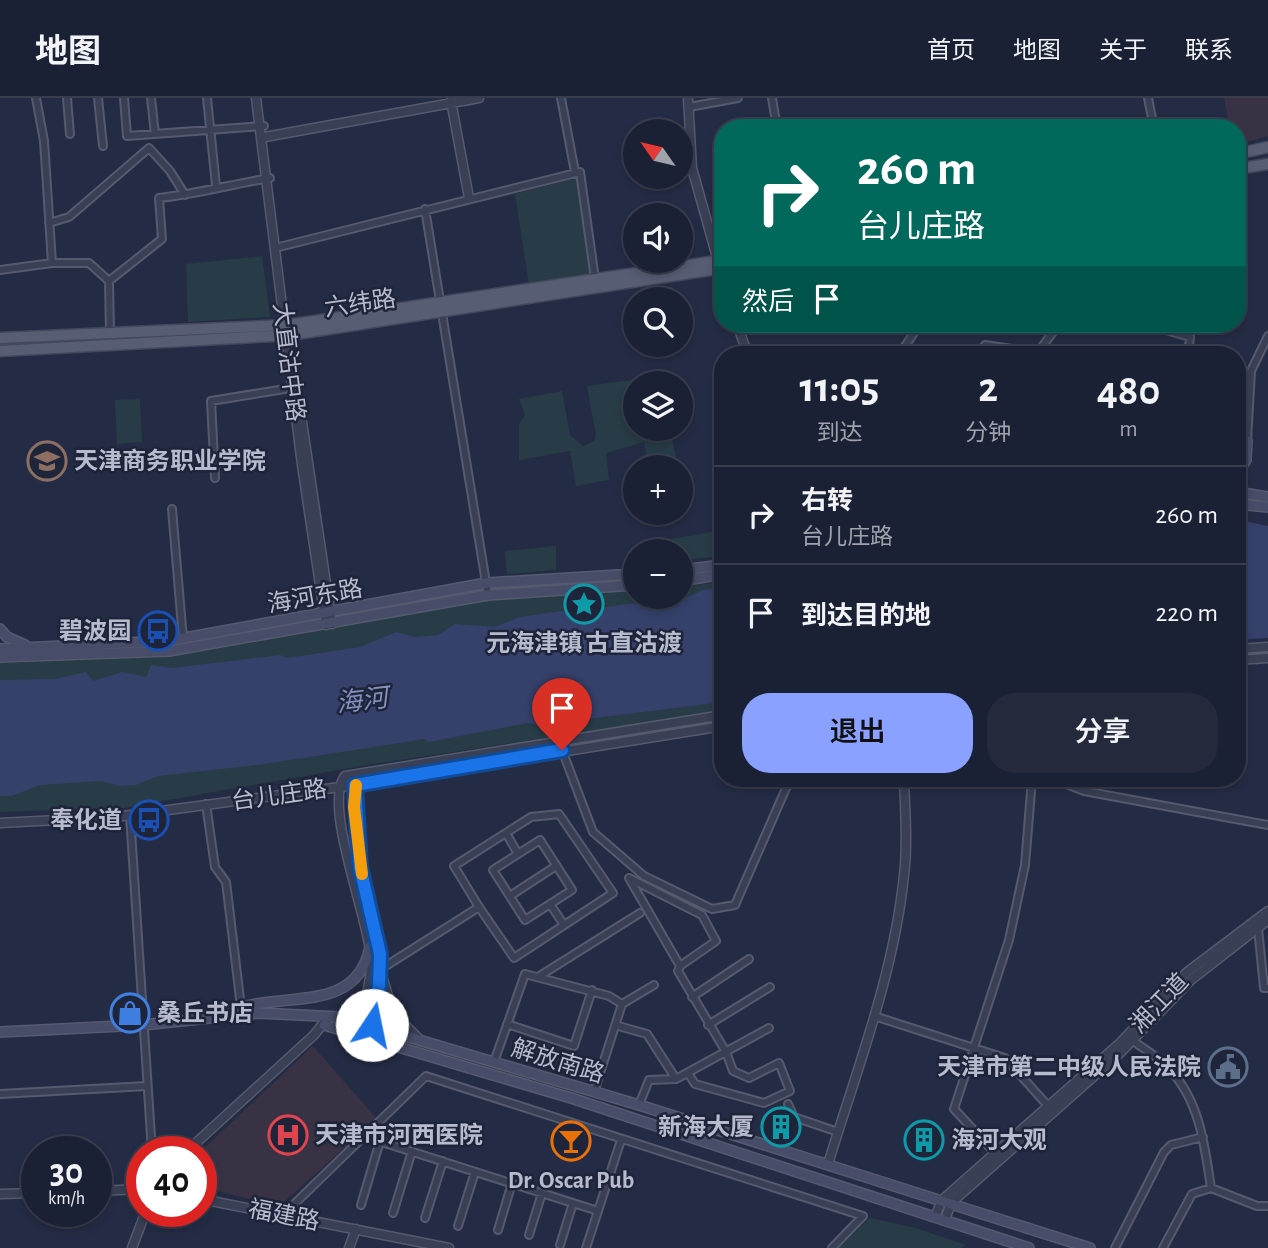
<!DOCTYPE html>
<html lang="zh">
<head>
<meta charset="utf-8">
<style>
	body { margin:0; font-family:"Alegreya Sans","Noto Sans SC",sans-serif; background:#24293c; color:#f1f3f6; height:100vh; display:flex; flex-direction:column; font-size:26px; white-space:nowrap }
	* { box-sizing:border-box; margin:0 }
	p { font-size:23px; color:#a0a3ac }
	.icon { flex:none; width:38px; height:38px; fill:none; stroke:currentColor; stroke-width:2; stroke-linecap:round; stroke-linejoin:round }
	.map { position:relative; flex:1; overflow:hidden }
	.details { position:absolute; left:714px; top:248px; width:532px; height:441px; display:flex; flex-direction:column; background:#1b2134; border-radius:28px; box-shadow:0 4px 10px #0003,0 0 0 2px #393e4f }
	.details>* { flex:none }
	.top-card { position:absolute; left:714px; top:21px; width:532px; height:214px; border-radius:28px; box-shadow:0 4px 10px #0003,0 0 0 2px #393e4f; background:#00695c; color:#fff; overflow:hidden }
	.needle { width:46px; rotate:304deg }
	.controls { position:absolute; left:623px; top:21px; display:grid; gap:14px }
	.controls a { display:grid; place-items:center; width:70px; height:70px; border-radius:50%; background:#1b2134; box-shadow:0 4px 10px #0003,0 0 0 2px #393e4f; font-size:35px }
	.speed { position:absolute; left:21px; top:1038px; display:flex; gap:14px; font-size:35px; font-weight:700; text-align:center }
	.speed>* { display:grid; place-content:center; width:91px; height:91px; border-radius:50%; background:#1b2134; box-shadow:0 4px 10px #0003,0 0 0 2px #393e4f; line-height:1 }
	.speed small { font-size:18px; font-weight:400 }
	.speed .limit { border:10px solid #d22; background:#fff; color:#111 }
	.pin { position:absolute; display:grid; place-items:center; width:60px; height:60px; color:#fff; margin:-72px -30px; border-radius:50% 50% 50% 0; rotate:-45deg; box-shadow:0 0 7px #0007 }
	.pin .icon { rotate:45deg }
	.me { position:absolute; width:77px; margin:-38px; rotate:11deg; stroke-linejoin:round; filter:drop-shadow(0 0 5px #0008) }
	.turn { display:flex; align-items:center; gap:24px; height:147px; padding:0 28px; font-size:32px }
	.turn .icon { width:91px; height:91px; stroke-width:2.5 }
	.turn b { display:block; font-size:49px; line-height:60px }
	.then { display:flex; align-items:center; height:66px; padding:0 28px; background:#0003; gap:14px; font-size:26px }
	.eta { display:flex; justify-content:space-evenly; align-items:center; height:119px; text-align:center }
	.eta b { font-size:42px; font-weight:600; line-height:49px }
	.button { display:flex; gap:14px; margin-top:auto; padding:14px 28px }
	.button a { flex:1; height:80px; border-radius:28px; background:#8aa1ff; color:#111; font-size:28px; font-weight:600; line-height:80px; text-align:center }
	.button a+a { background:#24293c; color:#f1f3f6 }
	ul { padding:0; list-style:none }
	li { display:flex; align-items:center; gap:21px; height:98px; padding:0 28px; border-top:2px solid #393e4f }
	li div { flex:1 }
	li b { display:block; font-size:26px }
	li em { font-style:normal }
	header { display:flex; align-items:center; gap:42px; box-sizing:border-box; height:98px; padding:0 35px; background:#1b2134; border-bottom:2px solid #393e4f }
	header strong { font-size:33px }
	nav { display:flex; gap:38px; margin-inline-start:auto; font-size:24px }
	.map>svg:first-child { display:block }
</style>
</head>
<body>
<header>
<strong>地图</strong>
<nav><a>首页</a><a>地图</a><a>关于</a><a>联系</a></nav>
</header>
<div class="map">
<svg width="1268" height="1150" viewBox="0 0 1268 1150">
	<rect width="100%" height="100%" fill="#242c45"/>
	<path fill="#383244" d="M1224,0H1268V38L1237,47V30H1230Z
		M313,948L377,1021L279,1108L201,1089V1053Z"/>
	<path fill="#273c46" d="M577,80L591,177L529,187L515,96Z
		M262,158L270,219L188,224L186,166Z
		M659,278L660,285H635V331H670L678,369H649L644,344L606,355L609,382L576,388L570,353L519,362V326L525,317L519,301L562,293L570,337L583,348L594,343L596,337L587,288Z
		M140,301L142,344L117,346L115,302Z
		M723,432V458L681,462V453H643L642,446Z
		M556,448V472L507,476L505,453Z
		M723,483V613L367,667L123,710L0,714V565L181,557L493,502L635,493V499H681V490Z
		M870,1120L916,1130L966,1147L962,1150H839Z"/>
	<path fill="#35416b" d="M1244,423L1268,428V540L1237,542V424Z
		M723,489V604L539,627L528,625L428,644L425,641L264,666L158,678L136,687L120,688L101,683L40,687L12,698H0V582L56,581L86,574L93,583L122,574L146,579L151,567L172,570L280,557L287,560L360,549L396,534L415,539L438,537L455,526L495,529L520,519L563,513L577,516L600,513V510L662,501L681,502L703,492Z"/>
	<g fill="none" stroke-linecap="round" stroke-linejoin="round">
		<g stroke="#555a6e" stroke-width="10">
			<path id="minor" d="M36,0L44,43L52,165
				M67,0L70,36
				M98,0L103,48
				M124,0L127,38L264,28
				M151,0L155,36
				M207,0L216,88
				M561,0L575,74
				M772,0L777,30
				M1148,0L1154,30
				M689,9L738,0
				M425,111L488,497
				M49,125L69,119L149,50L170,73L185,97
				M279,149L580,74L595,181
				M0,172L52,165H89L109,183
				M1164,226L1166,232L1190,239L1188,257
				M110,235L109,183L162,141L159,100C196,96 233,86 270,80
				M899,257L920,226
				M978,257L985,247L1012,251L1020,257
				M1036,257L1059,226
				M1237,343H1247L1251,273L1268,238
				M215,380L211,303L297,289
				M172,411L183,541
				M562,652L593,734L644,778L712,811L735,807L790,681
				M1054,681L1084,693L1268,727
				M206,706L215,769L226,784L241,909
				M130,717L152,1054
				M506,735L518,756
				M540,742L572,792L525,822L493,772Z
				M510,798L556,768
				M550,806L564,827
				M1258,830L1264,890H1268
				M680,868L716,843L702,817L629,780L680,868L678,873L726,954L733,973L749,980L779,965L790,993L764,1005L695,986L688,975
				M381,871L479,809L514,860L613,795L559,716L531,719L454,768L479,809
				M538,879L640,815
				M692,899L749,861
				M622,906L654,887
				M874,918L1005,960L1049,1009
				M507,926L574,948L592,892
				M615,927L647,936L676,981
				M708,927L770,889
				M1133,943C1146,952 1161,961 1171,973C1200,1004 1205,1050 1211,1090
				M494,964L525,876L609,898L622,906L594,994
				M0,996L147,988
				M788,1006L794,1019L838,1034
				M639,1007L649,982L676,981L769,930
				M366,1039L598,1113
				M996,1056L954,1011L1009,842L1025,767L1032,681
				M361,1107L380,1043
				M393,1115L412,1053
				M283,1117L426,978L863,1118L832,1150
				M425,1120L443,1063
				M458,1128L475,1074
				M498,1132L512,1085
				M529,1137L542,1095
				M560,1147L573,1105
				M586,1150L621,1042
				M1115,1150L1164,1054L1171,1047L1203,1039
				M1163,1150L1192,1096L1211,1090L1257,1108H1268"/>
		</g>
		<g stroke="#555a6e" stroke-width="11">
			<path id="tertiary" d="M256,0L302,367L326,527
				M688,0L692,70L723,181
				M451,3L469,100
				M265,39L479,0
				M737,226L748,257
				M302,324L332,526
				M1237,551L1268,549
				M1237,562L1268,560
				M355,682L354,709L360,769L381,862L379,889L369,938
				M0,725L116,719L355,687L723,628
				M383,881L393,915L418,940
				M357,935C362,912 372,885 371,861C370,823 322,707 345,678L723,617
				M186,1054L314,937L326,922
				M828,1066C857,971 894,876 904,777C908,746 905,712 904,681
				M96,1093L142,1091
				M0,1096L37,1095
				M201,1101L449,1150
				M935,1119L942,1102L1121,944L1186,875L1268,813
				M945,1122L951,1105L1119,956L1191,882L1268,822
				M132,1150L146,1113
				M349,1150L356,1131"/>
		</g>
		<g stroke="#555a6e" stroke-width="12">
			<path id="secondary" d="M1237,376L1246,362L1247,343
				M1237,394L1268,399
				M1237,406L1268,409
				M681,472L723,467
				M681,483L723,476
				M0,531L7,539L25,547
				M0,551L168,543L487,485L635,476
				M0,559L169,553L488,497L635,487
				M229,914C279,891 356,919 370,849
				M324,927L571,1000L1029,1150
				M0,934L142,927L258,915L341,919L639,1007L1090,1150"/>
		</g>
		<g stroke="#43485d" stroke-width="13">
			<path id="primary" d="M1237,56L1268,49
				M1237,71L1268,66
				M0,240L288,227L723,162
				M0,253L290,237L723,170"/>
		</g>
		<use href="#minor" stroke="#393f54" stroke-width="6"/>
		<use href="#tertiary" stroke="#393f54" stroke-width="8"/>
		<use href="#secondary" stroke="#474d68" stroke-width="9"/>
		<use href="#primary" stroke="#575e74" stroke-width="10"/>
	</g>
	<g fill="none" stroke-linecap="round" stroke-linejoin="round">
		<g stroke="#114b97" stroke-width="18">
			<path id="route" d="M372,927L379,888L380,856L360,769L355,687L562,652"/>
		</g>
		<use href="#route" stroke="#1a73e8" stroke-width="12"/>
		<path stroke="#f59e0b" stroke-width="12" d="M356,687L354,709L362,776"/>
	</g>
	<defs>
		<g id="school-ring" transform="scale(2.0125)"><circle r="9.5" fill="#1e243a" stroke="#8d6e63" stroke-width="1.5"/><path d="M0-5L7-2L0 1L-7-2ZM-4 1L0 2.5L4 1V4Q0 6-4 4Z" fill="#8d6e63"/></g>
		<g id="sight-ring" transform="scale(2.0125)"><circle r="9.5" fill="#1e243a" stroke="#0f9aa8" stroke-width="1.5"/><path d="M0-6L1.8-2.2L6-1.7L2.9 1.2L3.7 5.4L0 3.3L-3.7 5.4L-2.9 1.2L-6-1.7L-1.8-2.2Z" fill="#0f9aa8"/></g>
		<g id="bus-ring" transform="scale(2.0125)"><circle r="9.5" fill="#1e243a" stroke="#1a4fb4" stroke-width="1.5"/><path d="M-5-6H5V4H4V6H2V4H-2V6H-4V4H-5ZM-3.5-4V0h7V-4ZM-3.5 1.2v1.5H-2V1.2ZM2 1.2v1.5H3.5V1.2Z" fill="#1a4fb4"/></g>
		<g id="shop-ring" transform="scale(2.0125)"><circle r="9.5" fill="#1e243a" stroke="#3f7fe0" stroke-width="1.5"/><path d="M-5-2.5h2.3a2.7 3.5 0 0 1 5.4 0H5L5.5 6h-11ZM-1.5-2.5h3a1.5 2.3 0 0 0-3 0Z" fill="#3f7fe0"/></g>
		<g id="civic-ring" transform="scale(2.0125)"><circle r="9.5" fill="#1e243a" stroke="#5c6f8a" stroke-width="1.5"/><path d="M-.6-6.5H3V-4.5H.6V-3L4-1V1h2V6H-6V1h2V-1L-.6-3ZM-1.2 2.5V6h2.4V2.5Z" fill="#5c6f8a"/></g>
		<g id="building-ring" transform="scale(2.0125)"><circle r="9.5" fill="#1e243a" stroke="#0f9aa8" stroke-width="1.5"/><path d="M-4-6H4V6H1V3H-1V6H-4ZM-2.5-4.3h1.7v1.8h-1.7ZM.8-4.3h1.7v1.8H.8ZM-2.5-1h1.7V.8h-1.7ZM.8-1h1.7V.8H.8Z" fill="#0f9aa8"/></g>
		<g id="hospital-ring" transform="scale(2.0125)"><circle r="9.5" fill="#1e243a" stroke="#e0444e" stroke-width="1.5"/><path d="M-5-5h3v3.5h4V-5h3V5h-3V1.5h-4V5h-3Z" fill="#e0444e"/></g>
		<g id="bar-ring" transform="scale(2.0125)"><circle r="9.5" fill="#1e243a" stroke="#e8710a" stroke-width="1.5"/><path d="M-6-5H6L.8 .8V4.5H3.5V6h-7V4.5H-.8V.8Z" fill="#e8710a"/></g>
	</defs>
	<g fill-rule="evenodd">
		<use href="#school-ring" x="47" y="363"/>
		<use href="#sight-ring" x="584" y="506"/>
		<use href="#bus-ring" x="158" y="533"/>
		<use href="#bus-ring" x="149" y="722"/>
		<use href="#shop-ring" x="130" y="915"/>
		<use href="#civic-ring" x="1228" y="969"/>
		<use href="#building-ring" x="781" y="1029"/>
		<use href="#hospital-ring" x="288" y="1037"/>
		<use href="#building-ring" x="924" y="1042"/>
		<use href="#bar-ring" x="571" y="1043"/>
	</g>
	<g text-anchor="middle" stroke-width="5" stroke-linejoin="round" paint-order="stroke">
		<g font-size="24" fill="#b7bbce" stroke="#1e243a">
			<text transform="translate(360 205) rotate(-8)" y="8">六纬路</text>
			<text transform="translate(289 264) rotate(83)" y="8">大直沽中路</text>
			<text transform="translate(315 498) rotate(-10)" y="8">海河东路</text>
			<text transform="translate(279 697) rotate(-8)" y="8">台儿庄路</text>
			<text transform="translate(1159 905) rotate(-46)" y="8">湘江道</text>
			<text transform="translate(558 963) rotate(17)" y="8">解放南路</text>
			<text transform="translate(284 1117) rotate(11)" y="8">福建路</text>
		</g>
		<g font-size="24" font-weight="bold" fill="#b7bbce" stroke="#1e243a" text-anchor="start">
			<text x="74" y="371">天津商务职业学院</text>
			<text x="131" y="541" text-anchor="end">碧波园</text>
			<text x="584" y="553" text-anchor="middle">元海津镇 古直沽渡</text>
			<text x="122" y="730" text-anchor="end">奉化道</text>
			<text x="157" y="923">桑丘书店</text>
			<text x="1201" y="977" text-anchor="end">天津市第二中级人民法院</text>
			<text x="754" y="1037" text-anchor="end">新海大厦</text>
			<text x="315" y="1045">天津市河西医院</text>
			<text x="951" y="1050">海河大观</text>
			<text x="571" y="1090" text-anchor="middle">Dr. Oscar Pub</text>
		</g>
		<g font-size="26" font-style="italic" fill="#8390bb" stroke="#1e243a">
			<text transform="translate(362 602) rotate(-7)" y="9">海河</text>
		</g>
	</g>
</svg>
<div class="controls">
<a><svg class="needle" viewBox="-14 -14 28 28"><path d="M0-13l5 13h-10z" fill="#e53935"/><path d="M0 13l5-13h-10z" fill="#a0a3ac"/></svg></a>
<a><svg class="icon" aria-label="sound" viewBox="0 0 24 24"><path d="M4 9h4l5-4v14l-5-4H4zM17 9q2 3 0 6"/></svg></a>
<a><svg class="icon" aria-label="search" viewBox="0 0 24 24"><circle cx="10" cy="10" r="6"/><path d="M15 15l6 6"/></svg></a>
<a><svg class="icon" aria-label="layers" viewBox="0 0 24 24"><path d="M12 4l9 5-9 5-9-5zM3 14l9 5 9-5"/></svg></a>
<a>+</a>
<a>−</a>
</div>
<div class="speed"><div>30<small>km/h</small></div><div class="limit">40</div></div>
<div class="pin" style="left:562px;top:652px;background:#d93025"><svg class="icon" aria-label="arrive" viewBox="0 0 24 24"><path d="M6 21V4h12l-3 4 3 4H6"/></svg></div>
<svg class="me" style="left:372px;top:927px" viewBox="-20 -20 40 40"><circle r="19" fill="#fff"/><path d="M0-13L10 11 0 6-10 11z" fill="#1a73e8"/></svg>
<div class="top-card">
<div class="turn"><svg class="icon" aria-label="right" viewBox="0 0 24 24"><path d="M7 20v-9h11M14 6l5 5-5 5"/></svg><div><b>260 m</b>台儿庄路</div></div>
<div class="then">然后<svg class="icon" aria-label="arrive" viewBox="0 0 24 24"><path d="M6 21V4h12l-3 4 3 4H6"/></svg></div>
</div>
<section class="details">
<div class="eta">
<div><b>11:05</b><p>到达</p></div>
<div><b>2</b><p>分钟</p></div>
<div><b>480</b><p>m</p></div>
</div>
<ul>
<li><svg class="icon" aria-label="right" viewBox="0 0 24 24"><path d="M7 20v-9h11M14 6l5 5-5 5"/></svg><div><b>右转</b><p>台儿庄路</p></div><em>260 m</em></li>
<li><svg class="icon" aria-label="arrive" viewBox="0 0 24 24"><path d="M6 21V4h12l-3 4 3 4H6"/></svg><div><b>到达目的地</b></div><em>220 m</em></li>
</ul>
<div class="button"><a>退出</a><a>分享</a></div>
</section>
</div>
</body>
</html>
